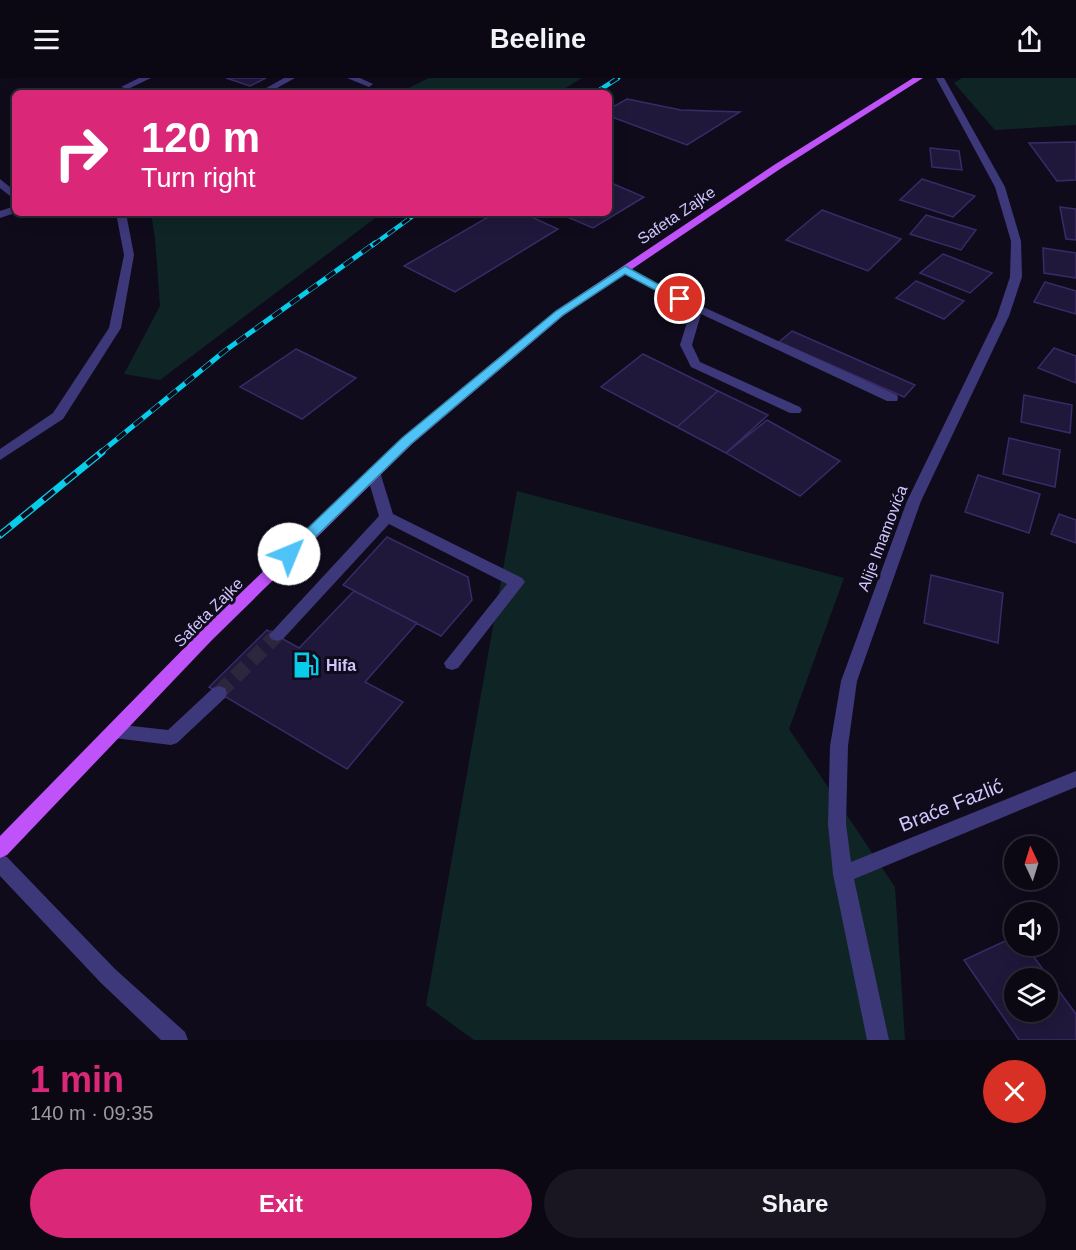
<!DOCTYPE html>
<html lang="en">
<head>
<meta charset="utf-8">
<style>
	body { margin:0; font-family:Arial,sans-serif; background:#191622; color:#f1f3f6; height:100vh; display:flex; flex-direction:column; font-size:22px; white-space:nowrap }
	* { box-sizing:border-box; margin:0 }
	p { font-size:20px; color:#9a9aa0 }
	.icon { flex:none; width:33px; height:33px; fill:none; stroke:currentColor; stroke-width:2; stroke-linecap:round; stroke-linejoin:round }
	.map { position:relative; height:962px; overflow:hidden }
	.panel { display:flex; flex-direction:column; background:#0b0814; flex:1 }
	.panel>* { flex:none }
	.guide { position:absolute; left:12px; top:12px; width:600px; height:126px; border-radius:9px; box-shadow:0 3px 15px #0003,0 0 0 2px #2b2934; background:#db2777; color:#fff; overflow:hidden }
	.needle { width:39px; rotate:356deg }
	.controls { position:absolute; left:1004px; top:758px; display:grid; gap:12px }
	.controls a { display:grid; place-items:center; width:54px; height:54px; border-radius:50%; background:#0b0814; box-shadow:0 3px 15px #0003,0 0 0 2px #2b2934; font-size:30px }
	.pin { position:absolute; display:grid; place-items:center; width:51px; height:51px; color:#fff; margin:-26px; border:3px solid #fff; border-radius:50%; box-shadow:0 2px 6px #0007 }
	.me { position:absolute; width:66px; margin:-33px; rotate:45deg; stroke-linejoin:round; filter:drop-shadow(0 0 4px #0008) }
	.turn { display:flex; align-items:center; gap:21px; height:126px; padding:0 30px; font-size:27px }
	.turn .icon { width:78px; height:78px; stroke-width:2.5 }
	.turn b { display:block; font-size:42px; line-height:51px }
	.round { display:grid; place-items:center; flex:none; width:63px; height:63px; border-radius:32px; background:#191622 }
	.head { display:flex; align-items:center; justify-content:space-between; height:102px; padding:0 30px }
	h1 { font-size:36px; font-weight:700; line-height:45px; color:#db2777 }
	.button { display:flex; gap:12px; margin-top:auto; padding:12px 30px }
	.button a { flex:1; height:69px; border-radius:36px; background:#db2777; color:#fff; font-size:24px; font-weight:700; line-height:69px; text-align:center }
	.button a+a { background:#191622; color:#f1f3f6 }
	header { display:flex; justify-content:space-between; align-items:center; height:78px; padding:0 30px; background:#0b0814; font-size:27px; font-weight:700 }
	.map>svg:first-child { display:block }
</style>
</head>
<body>
<header><svg class="icon" aria-label="menu" viewBox="0 0 24 24"><path d="M4 6h16M4 12h16M4 18h16"/></svg>Beeline<svg class="icon" aria-label="share" viewBox="0 0 24 24"><path d="M12 15V3M7 8l5-5 5 5M5 13v7h14v-7"/></svg></header>
<div class="map">
<svg width="1076" height="962" viewBox="0 0 1076 962">
	<rect width="100%" height="100%" fill="#0f0b1b"/>
	<path fill="#0f2525" d="M429,0H582L558,15H398Z
		M962,0H1076V47L995,52L954,5Z
		M151,135H382L160,302L124,296L160,228L155,160Z
		M517,413L844,500L789,651L895,809L905,962H474L426,927Z"/>
	<path fill="#20183b" stroke="#382b67" stroke-width="1.5" fill-rule="evenodd" d="M226,0H266L250,8Z
		M627,21L681,32L740,34L687,67L609,38V31Z
		M1076,64V102L1057,103L1029,65Z
		M930,70L959,73L962,92L932,89Z
		M922,101L975,118L953,139L900,122Z
		M609,104L644,119L593,150L558,135H609Z
		M1060,129L1076,131V162L1066,161Z
		M822,132L901,161L868,193L786,162Z
		M495,135H523L558,151L455,214L404,188Z
		M926,137L976,152L961,172L910,156Z
		M1043,170L1076,175V200L1044,195Z
		M943,176L992,195L970,215L920,195Z
		M916,203L964,223L944,241L896,220Z
		M1045,204L1076,213V236L1034,224Z
		M792,253L915,307L904,319L779,264Z
		M1054,270L1076,278V305L1038,290Z
		M296,271L356,300L302,341L240,309Z
		M643,276L718,313L677,349L601,309Z
		M718,313L768,337L726,375L677,349Z
		M1024,317L1072,327L1070,355L1021,344Z
		M767,342L840,383L800,418L726,375Z
		M1009,360L1060,372L1055,409L1003,396Z
		M978,397L1040,416L1029,455L965,434Z
		M1059,436L1076,442V465L1051,456Z
		M387,459L468,499L472,522L441,558L343,507Z
		M931,497L1003,515L998,565L924,545Z
		M354,513L417,545L365,604L403,624L347,691L209,609L267,552L299,570Z
		M1014,859V867H1025L1076,936V962H1019L964,882ZM1014,900H1047V933H1014Z"/>
	<g fill="none" stroke-linecap="round" stroke-linejoin="round">
		<path stroke="#2c273d" stroke-width="15" stroke-dasharray="15 8" stroke-linecap="butt" d="M219,615L277,557"/>
		<path fill="#3c3879" fill-rule="evenodd" d="M139,0H151L128,11L121,9Z
			M284,0H295L268,15L261,13Z
			M347,0H360L373,6L369,9Z
			M936,0H944L1005,109L1021,163L1022,199L1009,238L921,423L857,603L848,668L846,746L851,784L1076,693V709L854,801L889,962H867L833,796L828,746L830,668L841,603L907,423L997,238L1010,199L1011,163L995,109Z
			M0,101L15,113V122L0,110Z
			M15,128V135L0,140V133Z
			M116,135H126L134,177L121,250L63,341L0,382V371L53,335L109,250L124,177Z
			M625,189L701,228L897,317L898,320L897,323H887L701,236L692,267L700,284L800,329L802,332L800,335H790L691,289L680,267L691,231L621,194V190Z
			M373,389L380,394L393,436L522,500L525,504L458,590L452,592L446,590L444,585L507,506L389,446L283,561L277,563L271,561L269,557L379,438L366,394Z
			M219,608L225,610L227,615L225,620L177,665L171,667L114,660L108,658L105,653L108,648L114,646L168,652L213,610Z
			M0,776L7,779L115,891L185,954L188,962H161L101,905L0,798Z"/>
		<path fill="#c052fa" fill-rule="evenodd" d="M913,0H923L780,91L564,237L412,366L212,562L7,777L0,780V758L200,554L402,360L556,233L774,87Z"/>
		<g stroke="#07cdea" stroke-width="4.5">
			<path id="rail-far2" d="M595,15L618,0
				M373,167L417,135"/>
		</g>
		<g stroke="#07cdea" stroke-width="5">
			<path id="rail-far1" d="M100,375L226,272L375,165"/>
		</g>
		<g stroke="#07cdea" stroke-width="7">
			<path id="rail" d="M0,457L102,374"/>
		</g>
		<use href="#rail-far2" stroke="#0f0b1b" stroke-width="3" stroke-dasharray="9" stroke-linecap="butt"/>
		<use href="#rail-far1" stroke="#0f0b1b" stroke-width="4" stroke-dasharray="11" stroke-linecap="butt"/>
		<use href="#rail" stroke="#0f0b1b" stroke-width="4.5" stroke-dasharray="14" stroke-linecap="butt"/>
	</g>
	<path fill="#4fc3f7" stroke="#337fa1" stroke-width="1.5" d="M625,188L685,221L676,223L625,196L563,237L411,366L294,480H284L282,476L284,473L402,360L556,233Z"/>
	<defs>
		<g id="fuel-bare" transform="scale(2.07)"><path d="M-5.5-6h7V0h2V4h1.3V-2.5L3-4.5l.8-.8L6-3V5H2.5V1h-1V6h-7ZM-4.2-4.7v3.2H.2V-4.7Z" fill="#07cdea" stroke="#0f0b1b" stroke-width="2.5" paint-order="stroke"/></g>
	</defs>
	<g fill-rule="evenodd">
		<use href="#fuel-bare" x="306" y="587"/>
	</g>
	<g text-anchor="middle" stroke-width="6" stroke-linejoin="round" paint-order="stroke">
		<g font-size="16" fill="#cfc7fd" stroke="#0f0b1b">
			<text transform="translate(676 137) rotate(-34)" y="6">Safeta Zajke</text>
			<text transform="translate(882 460) rotate(-69)" y="6">Alije Imamovića</text>
			<text transform="translate(208 534) rotate(-45)" y="6">Safeta Zajke</text>
		</g>
		<g font-size="16" font-weight="bold" fill="#cfc7fd" stroke="#0f0b1b" text-anchor="start">
			<text x="326" y="593">Hifa</text>
		</g>
		<g font-size="20" fill="#cfc7fd" stroke="#0f0b1b">
			<text transform="translate(951 727) rotate(-22)" y="7">Braće Fazlić</text>
		</g>
	</g>
</svg>
<div class="controls">
<a><svg class="needle" viewBox="-14 -14 28 28"><path d="M0-13l5 13h-10z" fill="#e53935"/><path d="M0 13l5-13h-10z" fill="#9a9aa0"/></svg></a>
<a><svg class="icon" aria-label="sound" viewBox="0 0 24 24"><path d="M4 9h4l5-4v14l-5-4H4zM17 9q2 3 0 6"/></svg></a>
<a><svg class="icon" aria-label="layers" viewBox="0 0 24 24"><path d="M12 4l9 5-9 5-9-5zM3 14l9 5 9-5"/></svg></a>
</div>
<div class="pin" style="left:680px;top:221px;background:#d93025"><svg class="icon" aria-label="arrive" viewBox="0 0 24 24"><path d="M6 21V4h12l-3 4 3 4H6"/></svg></div>
<svg class="me" style="left:289px;top:476px" viewBox="-20 -20 40 40"><circle r="19" fill="#fff"/><path d="M0-13L10 11 0 6-10 11z" fill="#4fc3f7"/></svg>
<div class="guide">
<div class="turn"><svg class="icon" aria-label="right" viewBox="0 0 24 24"><path d="M7 20v-9h11M14 6l5 5-5 5"/></svg><div><b>120 m</b>Turn right</div></div>
</div>
</div>
<section class="panel">
<div class="head"><div><h1>1 min</h1><p>140 m · 09:35</p></div><a class="round" style="background:#d93025;color:#fff"><svg class="icon" aria-label="close" viewBox="0 0 24 24"><path d="M6 6l12 12M18 6L6 18"/></svg></a></div>
<div class="button"><a>Exit</a><a>Share</a></div>
</section>
</body>
</html>
